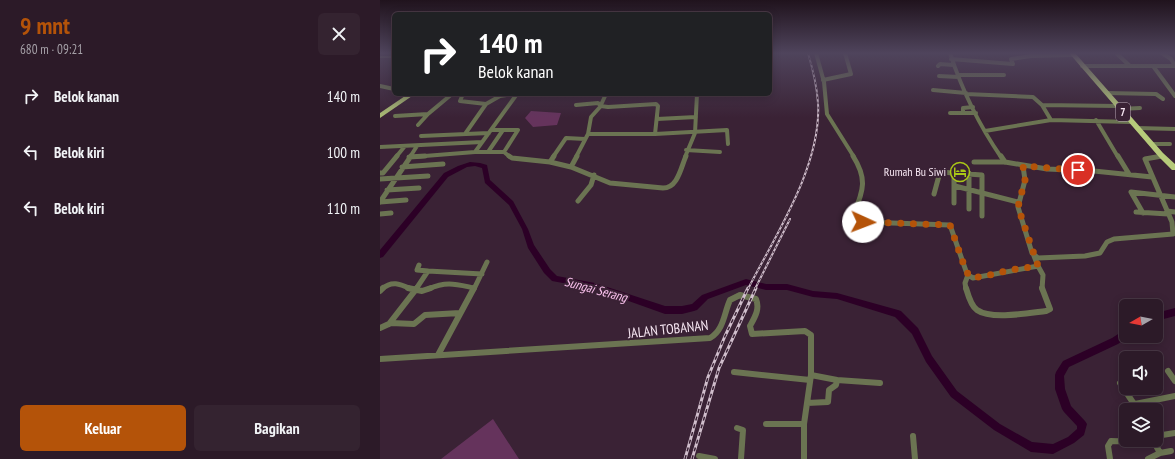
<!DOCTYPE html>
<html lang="id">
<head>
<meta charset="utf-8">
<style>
	body { margin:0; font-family:"PT Sans Narrow",sans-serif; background:#342330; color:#f1f3f6; height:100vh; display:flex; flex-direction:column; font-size:15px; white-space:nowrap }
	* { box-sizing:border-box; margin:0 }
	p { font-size:13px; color:#a6a1a8 }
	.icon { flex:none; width:22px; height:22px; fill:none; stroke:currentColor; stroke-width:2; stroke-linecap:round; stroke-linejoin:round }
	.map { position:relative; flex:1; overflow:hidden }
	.side { display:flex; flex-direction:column; background:#2c1a28; width:380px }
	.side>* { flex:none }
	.banner { position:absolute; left:12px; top:12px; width:380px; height:84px; border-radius:6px; box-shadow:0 2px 10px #0003,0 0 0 1px #483845; background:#202124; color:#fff; overflow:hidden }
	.needle { width:26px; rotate:261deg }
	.fabs { position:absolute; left:739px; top:299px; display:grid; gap:8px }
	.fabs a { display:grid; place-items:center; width:44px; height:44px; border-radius:6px; background:#2c1a28; box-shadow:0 2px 10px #0003,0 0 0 1px #483845; font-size:20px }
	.pin { position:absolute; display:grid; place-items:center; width:34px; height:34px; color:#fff; margin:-17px; border:2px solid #fff; border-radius:50%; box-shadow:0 1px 4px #0007 }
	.me { position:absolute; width:44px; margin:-22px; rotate:92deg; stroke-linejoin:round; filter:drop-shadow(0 0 3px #0008) }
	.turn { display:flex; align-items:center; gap:14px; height:84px; padding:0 20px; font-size:18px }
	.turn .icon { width:52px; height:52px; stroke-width:2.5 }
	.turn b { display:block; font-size:28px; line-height:34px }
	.round { display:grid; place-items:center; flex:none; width:42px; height:42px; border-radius:6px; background:#342330 }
	.headline { display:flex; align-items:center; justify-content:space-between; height:68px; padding:0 20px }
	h1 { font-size:24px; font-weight:700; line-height:30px; color:#b45309 }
	.button { display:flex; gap:8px; margin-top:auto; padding:8px 20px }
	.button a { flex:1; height:46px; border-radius:6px; background:#b45309; color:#fff; font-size:16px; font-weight:700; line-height:46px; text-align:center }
	.button a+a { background:#342330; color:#f1f3f6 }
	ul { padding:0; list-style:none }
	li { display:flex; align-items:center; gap:12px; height:56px; padding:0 20px }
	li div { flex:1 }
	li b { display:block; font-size:15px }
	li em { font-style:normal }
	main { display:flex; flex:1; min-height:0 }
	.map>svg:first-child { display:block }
</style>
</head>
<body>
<main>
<section class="side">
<div class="headline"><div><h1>9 mnt</h1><p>680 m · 09:21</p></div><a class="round"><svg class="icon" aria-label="close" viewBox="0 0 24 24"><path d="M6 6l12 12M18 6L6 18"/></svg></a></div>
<ul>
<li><svg class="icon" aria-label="right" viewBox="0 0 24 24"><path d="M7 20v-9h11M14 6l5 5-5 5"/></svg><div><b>Belok kanan</b></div><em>140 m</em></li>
<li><svg class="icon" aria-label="left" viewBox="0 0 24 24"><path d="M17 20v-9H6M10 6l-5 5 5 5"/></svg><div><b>Belok kiri</b></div><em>100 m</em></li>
<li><svg class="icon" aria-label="left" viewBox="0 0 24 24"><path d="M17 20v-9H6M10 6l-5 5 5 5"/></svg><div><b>Belok kiri</b></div><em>110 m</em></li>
</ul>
<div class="button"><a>Keluar</a><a>Bagikan</a></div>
</section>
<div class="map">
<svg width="795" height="459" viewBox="0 0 795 459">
	<rect width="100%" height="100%" fill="#3a2235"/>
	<path fill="#65335c" d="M151,111L181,113L177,125L153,127L145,118Z
		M113,419L139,459H61Z"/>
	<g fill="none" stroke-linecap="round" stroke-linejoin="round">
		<path fill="#2c0026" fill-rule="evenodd" d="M90,162L100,163L107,165L110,180L133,201L148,229L154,245L170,269L177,276L215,283L285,306H302L312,304L322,295L366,279L386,284H407L433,291L457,293L518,310L521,311L538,328L552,356L577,391L620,424L652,442L673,444L688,437L697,429V426L684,412L682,409L675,389V375L676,372L683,361L732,338L746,329V336H749L738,344L689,367L684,376L685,389L691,406L705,421L707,424L704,435L694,443L673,454L651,452L614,430L571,397L546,362L532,334L515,317L457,299L433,297L407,290H386L366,285L328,299L317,310L314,311L302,314H285L215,289L172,281L164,273L148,248L142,229L129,205L105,183L102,168L95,166L87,167L68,177L3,257L0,258V250L64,173L78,166Z
			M795,308V316L776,321V313Z"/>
		<path stroke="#6b7452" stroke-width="4" d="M436,53L444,82L447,114L474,157
			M570,53C582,90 599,125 621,157
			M736,53L750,66
			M782,53L791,59L795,66
			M571,59L633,64L631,59L651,56L693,55
			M558,66L560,64L574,65
			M702,66H795
			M773,66L795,96
			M578,75H624
			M559,76L579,77
			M443,80L471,74L465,53
			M0,86L14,89
			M553,90L586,93
			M727,93L776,94L783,99
			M31,94H62
			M83,94L80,101L106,104L85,134
			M111,94L120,96
			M586,94L653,97L662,105L738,106
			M106,104L120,96L134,94
			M196,105L218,103L221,106L228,107L276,104L278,106L275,134
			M662,105L671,120
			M740,109L760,108
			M570,113H596
			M583,113V108L593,107
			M15,116L48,114L72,94
			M277,119L316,117
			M716,120L738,157
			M38,125L48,114
			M757,128L795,129
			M605,131L671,120L751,122
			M208,134H275L347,130L348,144
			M41,136L109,133
			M771,144H790
			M0,147L102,142
			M306,150L340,152
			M95,152L137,94
			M108,152L123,130
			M124,152L130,157
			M16,157L25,146
			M30,157L37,146
			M32,157L95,152H124L138,130H111
			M173,157L186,138L205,139
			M196,157L208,134L211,117L220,107L226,94
			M305,157L315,133L317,94
			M778,157L782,156"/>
		<path stroke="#6b7452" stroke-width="5" d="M129,156L132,158L170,162L191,167
			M197,156L191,167L230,183L283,188C298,188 301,167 306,156
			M473,156C487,178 484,190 474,213L477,219L483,222L570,225L586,271L588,275L593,278L658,266L654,256
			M621,156L625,162
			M738,156L749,174
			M29,157L45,156
			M170,162L174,156
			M594,162H625L667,169L714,171L772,177
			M643,166L645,180L638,207L652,253L658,258L705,256L720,253L727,242L734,239L793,234L792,222L765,159L782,156
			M22,167L63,164
			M574,172V203
			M0,173H3L17,156
			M589,173V209
			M0,179L48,176
			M575,186L638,202
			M7,190L39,188
			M751,192L795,197
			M751,192L763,213
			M554,194L560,172L602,175V216
			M198,201L211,185L214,175
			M0,202L31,156
			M0,202L26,200
			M787,211L795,212
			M756,212L788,214
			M0,214L11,213
			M658,266L663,275L662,289
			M48,271L102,274
			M2,289C12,280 20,284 31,289
			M36,289L48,271L37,270L39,265
			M48,289C67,281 75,284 94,288
			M94,289L107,262
			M586,289L585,283L588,275"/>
		<path stroke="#6b7452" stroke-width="6" d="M28,288L42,291L51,288
			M586,288C588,295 591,306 597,310C611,320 649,313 666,311L670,309L662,288
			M0,291L3,288
			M9,324L37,288
			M0,328L11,323L34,324L45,315L80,313
			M58,355L94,288
			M0,359L330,338C344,330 344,313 350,300L360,295L376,299C380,309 375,317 370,326L372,334L425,331L431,335V375L424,424V459
			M788,371L795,381
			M354,372L430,380
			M431,375L457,380L500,383
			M740,383L758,410
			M427,403L448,402L449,390L456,385L457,380
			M755,404L795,396
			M386,424H424
			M357,428L363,430L361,459
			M533,436L535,459
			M776,436L795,433
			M780,453L791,451
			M319,456L335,459
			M730,459L728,446L731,441L763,442L765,440
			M768,459L780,453L773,440"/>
		<path fill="#6b7452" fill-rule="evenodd" d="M0,56H14V58H0Z"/>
		<path fill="#aabb74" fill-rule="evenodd" d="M28,94H35L0,118V113Z"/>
		<path fill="#b6ca7a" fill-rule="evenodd" d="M689,53H695L783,153L795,164V170H792L779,157Z"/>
		<g stroke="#d0becc" stroke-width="2">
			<path id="rail-far1" d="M368,289C395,236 442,165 438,103C437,86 433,70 428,53
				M375,289L410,219"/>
		</g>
		<g stroke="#d0becc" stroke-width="3">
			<path id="rail" d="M305,459L328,377L345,336L368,288
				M312,459L339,368L376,288"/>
		</g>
		<use href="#rail-far1" stroke="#3a2235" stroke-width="1" stroke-dasharray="2.5" stroke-linecap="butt"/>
		<use href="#rail" stroke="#3a2235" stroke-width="1.5" stroke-dasharray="4" stroke-linecap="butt"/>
	</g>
	<linearGradient id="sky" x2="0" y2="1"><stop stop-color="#20131d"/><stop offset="0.45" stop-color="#4f445c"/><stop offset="1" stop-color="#4f445c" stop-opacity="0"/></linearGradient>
	<rect width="795" height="118" fill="url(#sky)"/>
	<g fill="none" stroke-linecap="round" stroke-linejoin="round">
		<path stroke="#b45309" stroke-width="7" stroke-dasharray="0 12.6" d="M483,222L570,225L586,271L590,277H602L630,270L658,266L638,207L645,180L643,166L698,170"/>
	</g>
	<defs>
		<g id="hotel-ring" transform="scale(1)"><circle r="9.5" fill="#3a2235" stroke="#aac717" stroke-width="1.5"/><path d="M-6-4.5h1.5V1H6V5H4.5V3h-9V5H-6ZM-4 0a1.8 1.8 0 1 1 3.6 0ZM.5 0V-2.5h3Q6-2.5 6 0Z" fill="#aac717"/></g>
	</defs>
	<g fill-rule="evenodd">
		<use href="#hotel-ring" x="580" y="172"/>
	</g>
	<g text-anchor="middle" stroke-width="4" stroke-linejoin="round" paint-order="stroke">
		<rect fill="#3a2235" stroke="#bdaab9" stroke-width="1" x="736" y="103" width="14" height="18" rx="3"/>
		<g font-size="11" font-weight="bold" fill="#f5e5f1">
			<text x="743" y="116">7</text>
		</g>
		<g font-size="12" fill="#f5e5f1" stroke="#3a2235" text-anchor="end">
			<text x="566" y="176">Rumah Bu Siwi</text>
		</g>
		<g font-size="13" font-style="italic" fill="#fbc2ee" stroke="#3a2235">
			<text transform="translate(216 289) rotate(15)" y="5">Sungai Serang</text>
		</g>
		<g font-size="14" fill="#f5e5f1" stroke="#3a2235">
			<text transform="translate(288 329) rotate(-6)" y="5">JALAN TOBANAN</text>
		</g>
	</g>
</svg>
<div class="fabs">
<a><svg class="needle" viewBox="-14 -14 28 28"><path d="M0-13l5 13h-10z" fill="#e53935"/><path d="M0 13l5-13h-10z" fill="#a6a1a8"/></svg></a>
<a><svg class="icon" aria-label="sound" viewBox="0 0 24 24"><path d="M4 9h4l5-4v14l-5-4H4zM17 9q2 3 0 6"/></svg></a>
<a><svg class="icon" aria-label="layers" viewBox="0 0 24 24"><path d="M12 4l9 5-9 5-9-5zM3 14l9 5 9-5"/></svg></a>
</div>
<div class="pin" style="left:698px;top:170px;background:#d93025"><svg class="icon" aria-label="arrive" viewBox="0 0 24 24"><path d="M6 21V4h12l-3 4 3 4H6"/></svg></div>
<svg class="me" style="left:483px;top:222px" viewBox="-20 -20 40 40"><circle r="19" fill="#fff"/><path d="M0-13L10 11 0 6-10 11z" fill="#b45309"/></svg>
<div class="banner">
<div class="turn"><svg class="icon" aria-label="right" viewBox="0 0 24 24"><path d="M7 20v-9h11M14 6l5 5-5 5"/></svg><div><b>140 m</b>Belok kanan</div></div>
</div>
</div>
</main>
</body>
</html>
